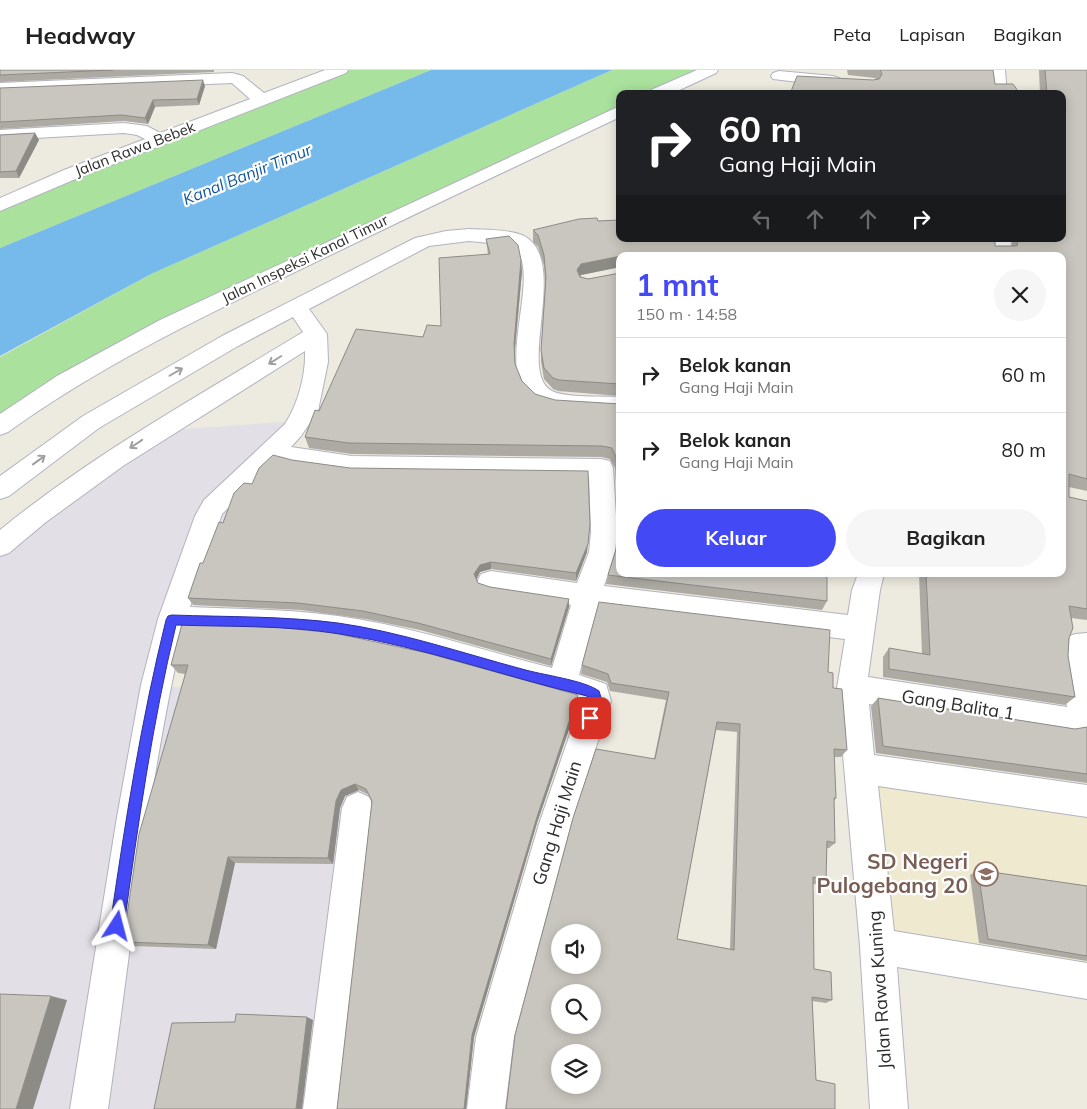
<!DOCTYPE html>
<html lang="id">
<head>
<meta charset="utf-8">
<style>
	body { margin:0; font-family:Mulish,sans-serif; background:#f6f6f6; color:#222; height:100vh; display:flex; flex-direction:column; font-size:19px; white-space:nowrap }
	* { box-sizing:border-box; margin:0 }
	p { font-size:16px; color:#767676 }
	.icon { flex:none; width:28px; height:28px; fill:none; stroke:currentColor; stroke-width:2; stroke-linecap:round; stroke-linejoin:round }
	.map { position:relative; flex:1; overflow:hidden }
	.sheet { position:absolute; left:616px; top:182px; width:450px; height:325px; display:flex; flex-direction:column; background:#fff; border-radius:10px; box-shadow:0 2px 12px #0003 }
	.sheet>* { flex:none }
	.top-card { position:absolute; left:616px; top:20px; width:450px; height:152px; border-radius:10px; box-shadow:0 2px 12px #0003; background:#202124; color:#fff; overflow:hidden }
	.buttons { position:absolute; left:551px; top:854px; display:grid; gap:10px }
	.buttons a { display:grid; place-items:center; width:50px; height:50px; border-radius:50%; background:#fff; box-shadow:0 2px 12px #0003; font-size:25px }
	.pin { position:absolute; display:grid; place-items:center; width:42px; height:42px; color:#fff; margin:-21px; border-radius:10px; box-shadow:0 2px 8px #0006 }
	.me { position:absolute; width:55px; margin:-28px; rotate:9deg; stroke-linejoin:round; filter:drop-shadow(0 0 4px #0008) }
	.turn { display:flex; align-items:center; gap:18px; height:105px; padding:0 20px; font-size:22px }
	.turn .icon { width:65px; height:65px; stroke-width:2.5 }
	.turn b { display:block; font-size:35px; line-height:42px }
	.lanes { display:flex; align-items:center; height:48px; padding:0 20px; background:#0003; justify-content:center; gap:25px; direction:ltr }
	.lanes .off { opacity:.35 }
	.round { display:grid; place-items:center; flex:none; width:52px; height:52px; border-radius:26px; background:#f6f6f6 }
	.headline { display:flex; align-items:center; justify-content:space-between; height:85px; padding:0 20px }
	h1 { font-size:30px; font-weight:700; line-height:38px; color:#4449f6 }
	.button { display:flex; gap:10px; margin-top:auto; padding:10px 20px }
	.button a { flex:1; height:58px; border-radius:30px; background:#4449f6; color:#fff; font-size:20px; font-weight:700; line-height:58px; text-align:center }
	.button a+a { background:#f6f6f6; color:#222 }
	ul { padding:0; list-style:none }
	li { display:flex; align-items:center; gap:15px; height:75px; padding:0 20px; border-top:1px solid #e0e0e0 }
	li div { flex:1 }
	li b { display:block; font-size:19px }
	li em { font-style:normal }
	header { display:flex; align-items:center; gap:30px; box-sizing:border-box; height:70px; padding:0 25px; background:#fff; border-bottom:1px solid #e0e0e0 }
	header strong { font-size:24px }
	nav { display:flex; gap:28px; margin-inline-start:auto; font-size:18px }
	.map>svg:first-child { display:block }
</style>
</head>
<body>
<header>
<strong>Headway</strong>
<nav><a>Peta</a><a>Lapisan</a><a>Bagikan</a></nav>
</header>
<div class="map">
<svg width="1087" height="1039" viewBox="0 0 1087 1039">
	<rect width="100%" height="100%" fill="#edeadf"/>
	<path fill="#e2dfe6" d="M298,351L208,477L164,617L406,620L342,959L188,960L179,1039H0V482L156,361Z"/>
	<path fill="#eee9cf" d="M871,707L1087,736V901L893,873Z"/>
	<path fill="#aae29d" d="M342,0H431L0,178V135Z
		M612,0H710L657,24H620V41L131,274L0,356V287L151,204Z"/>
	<path fill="#76baec" d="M431,0H612L151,204L0,286V178Z"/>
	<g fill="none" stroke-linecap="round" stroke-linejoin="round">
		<g stroke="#b2b3bf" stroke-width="2">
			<path id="minor" d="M325,0H348L346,3L78,108L0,141V128L64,100L145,69L137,65L124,63L0,70V60L124,53L147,56L160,63L250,29L232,13L0,23V13L232,3L243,6L264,23Z
				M697,0H718L716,3L671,24H649L651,20Z
				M989,0H1005L1007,24H991Z
				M779,1L833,6L839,8L841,11L839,14L833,16L773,9L771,6L773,3Z
				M620,36V47C512,98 403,150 295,202C196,250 98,297 8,362L0,365V344L57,306L160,250Z
				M469,159C485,160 507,159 522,165C572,188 515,302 552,321C565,328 604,326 620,327V343C594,342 560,345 536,333C493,311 536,219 520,186C518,182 513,178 510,175L469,171L429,176L309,239L327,264L328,292L318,341L301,366L291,377L352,386L601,389L610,391L613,398L617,462L615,482L604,516L848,545L852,520L858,504H884L880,520L868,607L1067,637C1065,612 1053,593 1065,568L1075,564L1087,563V659L1074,664L1065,665L869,634L874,685L1087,715V747L878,716L894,861L1087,893V929L897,897L908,1039H870L860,876L837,618L845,569L597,539L579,605L606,614L611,631L571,754L514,967L505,1039H467L476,967L539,754L581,632C500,612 421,583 338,570C287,562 235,563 183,561C147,718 131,880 108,1039H70L117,747L141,615L158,549L195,446L204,430L285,354C298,334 306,305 305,281L123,396L46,452L9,483L0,486V460C94,383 200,325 303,262L293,247L238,276L99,358L9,426L0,429V406L83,346L222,266L415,168L446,161ZM276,391L295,396L352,404L589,407L591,462L589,482L577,513L491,501L481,504L477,512L481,520L491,523L571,535L552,598C481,580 411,556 338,546C289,539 239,539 190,537L222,444Z
				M991,169H1011L1010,186H990Z
				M358,722L369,727L374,738L341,1039H303L342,738L347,727Z"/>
		</g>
		<use href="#minor" fill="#fff" fill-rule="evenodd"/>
	</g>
	<path fill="#adaaa4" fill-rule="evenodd" d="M0,0H214V2L0,12Z
		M847,0H993L995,14L873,10L876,9L875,8L848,5Z
		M1039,0H1087V421L1069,417V427L1087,431V550L1071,548L1068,586L1075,627L1065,635L883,607V587L889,578L922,584L919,504H1062V186H620V197L581,205L580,206L588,209L620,203V326L558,321L553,319L544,309L541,292V280L545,213L544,196L538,177L533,172V160L598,151L995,176H1012V169H1062V24H1040Z
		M205,16L199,35L155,37L148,54L124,51L0,59V18Z
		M35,63L39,70L19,108H0V65Z
		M486,169L522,201L515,283V294L522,311L535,324L827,531L822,540L606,514L608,505L618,474L619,462L615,398L610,389L601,387L352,384L309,378L305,367L319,341L423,267L441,256L488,185Z
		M587,482L576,511L491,499L480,502L477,509L478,513L490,517L569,537L551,596L420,560L366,549L301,540L193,535L188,528L200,493Z
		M182,554L578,633L537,753L474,967L466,1039H337L372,731L369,725L359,720L345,726L340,738L333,794L235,793L216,879L132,876L123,872L185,604L178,603L171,595Z
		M582,595L828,602L833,618L847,680L841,687H834L836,728L834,731L835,773L829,778H827L826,810L820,815L813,814L814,899L832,930L826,933L812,931L816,1010L506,1039L654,689L666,630L610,621L607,612L581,604ZM716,660L737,662L730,879L677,869Z
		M878,628L1075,659L1087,657V713L876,683L871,636Z
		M978,800L1087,816V891L979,873L970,805Z"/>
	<path fill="#8d8b86" d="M203,10L205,16L199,35L197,29Z
		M153,30L155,37L148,54L145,48Z
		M35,63L39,70L19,108L16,101Z
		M620,186V197L581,205L576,211L577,200L581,194L621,186Z
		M521,190L522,201L514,286V274Z
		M590,454L587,482L576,511V503Z
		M491,492V499L480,502L475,511L474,504L480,495Z
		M569,529V537L551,596V589Z
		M578,625V633L537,753L474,967L466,1039H464L472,965L537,747Z
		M355,714L359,720L345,726L340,738L333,794L328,788L336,731L341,720Z
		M228,787L235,793L216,879L208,875Z
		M51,926L67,930L33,1039H16Z
		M307,947L313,950L302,1039H296Z"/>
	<path fill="#c9c6bf" stroke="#8d8b86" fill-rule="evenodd" d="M0,0H113L0,5Z
		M880,0H993L995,14H1013L1020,24H790L797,6L873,10L879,9L882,4Z
		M1045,0H1087V409L1069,404V427L1087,431V539L1069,536L1073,558L1069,568L1068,586L1075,627L889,599V578L930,585L926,504H1062V186H621L581,194L577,200L580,207L588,209L620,203V314L559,310L553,308L544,298L541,280L546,208L544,185L538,165L533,160L579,149L597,148L598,151L620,150V169H995V176H1017L1018,169H1062V24H1047Z
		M203,10L197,29L153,30L145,48L121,45L0,52V18Z
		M35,63L16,101L0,102V65Z
		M509,166L518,175L521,190L514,274L515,294L522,311L535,324L555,330L620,334V449L616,387L612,378L602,376L349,373L305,367L315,340L319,341L356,259L423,267L427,255L441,256L439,188L490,184L486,169Z
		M273,385L292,390L350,398L588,401L590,454L588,474L576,503L491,492L480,495L474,504L478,513L490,517L569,529L551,589L418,553L363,541L298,533L188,528L200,493H203L219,452L223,453L234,423L244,413L252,414L259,398Z
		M620,453V504H827V531L608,505L618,473Z
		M599,532L830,560L828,602L833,603V618L842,619L847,680L834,679L836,728H834L835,773L827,771L826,810L813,807L814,899L831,902L832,930L812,927L816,1010L835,1014V1039H506L515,965L573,748L596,679L655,689L669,622L611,613L608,604L582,595ZM717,652L740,654L734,880L677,869ZM560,862H592V895H560ZM560,922H592V955H560ZM560,982H592V1015H560Z
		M182,554L275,557L334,563L427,583L578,625L537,747L472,965L464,1039H337L372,731L366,719L355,714L341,720L336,731L328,788L228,787L208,875L123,872L139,764L188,595H171Z
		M878,628L1075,659L1087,657V704L883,676Z
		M978,800L1087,816V886L988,869Z
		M0,924L51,926L16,1039H0Z
		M236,944L307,947L296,1039H154L172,953L235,952Z"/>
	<defs><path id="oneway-shaft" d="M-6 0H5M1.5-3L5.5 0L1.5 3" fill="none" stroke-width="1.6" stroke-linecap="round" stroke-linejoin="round" transform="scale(1.25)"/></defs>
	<g stroke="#a0a0a0">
		<use href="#oneway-shaft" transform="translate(275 290) rotate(148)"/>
		<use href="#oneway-shaft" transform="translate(176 302) rotate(-30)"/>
		<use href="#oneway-shaft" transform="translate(136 374) rotate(146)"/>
		<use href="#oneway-shaft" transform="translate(39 390) rotate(-36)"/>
	</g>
	<path fill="#4449f6" stroke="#2c2fa0" d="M172,545C227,547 284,546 338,553C401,562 462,583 522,599C542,605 584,610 599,621L602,631L594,653L590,654L585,653L583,648L589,631L587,626C505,607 424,577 340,564C286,555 230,557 176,555C152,654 138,755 124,856L122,862L117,864L112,862L110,856C125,753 141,651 166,550L168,546Z"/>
	<defs>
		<g id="school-ring" transform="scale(1.25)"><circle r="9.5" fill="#fff" stroke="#8d6e63" stroke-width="1.5"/><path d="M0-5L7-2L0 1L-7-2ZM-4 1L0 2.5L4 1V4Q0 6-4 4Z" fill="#8d6e63"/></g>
	</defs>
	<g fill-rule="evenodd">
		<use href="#school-ring" x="986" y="804"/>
	</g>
	<g text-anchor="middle" stroke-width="4.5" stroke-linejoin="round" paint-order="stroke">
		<g font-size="15" fill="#2c2c2c" stroke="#fff">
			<text transform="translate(135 79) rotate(-21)" y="5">Jalan Rawa Bebek</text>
			<text transform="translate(305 189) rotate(-26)" y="5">Jalan Inspeksi Kanal Timur</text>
		</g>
		<g font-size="16" font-style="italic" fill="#11569c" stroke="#fff">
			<text transform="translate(247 104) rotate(-22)" y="6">Kanal Banjir Timur</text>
		</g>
		<g font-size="18" fill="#2c2c2c" stroke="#fff">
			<text transform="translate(958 635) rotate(9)" y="6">Gang Balita 1</text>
			<text transform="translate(557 753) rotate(-73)" y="6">Gang Haji Main</text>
			<text transform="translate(880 920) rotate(-94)" y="6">Jalan Rawa Kuning</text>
		</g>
		<g font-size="21" font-weight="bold" fill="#785e54" stroke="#fff" text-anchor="end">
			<text x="968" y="799">SD Negeri<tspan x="968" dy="24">Pulogebang 20</tspan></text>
		</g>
	</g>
</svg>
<div class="buttons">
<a><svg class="icon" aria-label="sound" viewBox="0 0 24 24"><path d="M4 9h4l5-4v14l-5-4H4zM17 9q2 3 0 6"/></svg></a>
<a><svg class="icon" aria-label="search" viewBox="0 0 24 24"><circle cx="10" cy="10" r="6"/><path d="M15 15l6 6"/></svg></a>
<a><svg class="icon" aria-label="layers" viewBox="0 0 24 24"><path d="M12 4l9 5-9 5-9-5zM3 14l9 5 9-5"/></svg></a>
</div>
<div class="pin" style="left:590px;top:648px;background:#d93025"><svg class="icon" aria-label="arrive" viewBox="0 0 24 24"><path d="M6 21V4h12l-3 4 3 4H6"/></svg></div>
<svg class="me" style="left:117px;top:856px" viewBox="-20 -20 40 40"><path d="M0-17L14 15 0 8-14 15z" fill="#4449f6" stroke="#fff" stroke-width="4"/></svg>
<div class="top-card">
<div class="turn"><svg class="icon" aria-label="right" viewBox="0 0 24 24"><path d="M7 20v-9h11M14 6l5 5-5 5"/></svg><div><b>60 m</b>Gang Haji Main</div></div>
<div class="lanes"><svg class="icon off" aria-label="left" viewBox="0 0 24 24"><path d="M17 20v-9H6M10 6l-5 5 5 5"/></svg><svg class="icon off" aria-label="ahead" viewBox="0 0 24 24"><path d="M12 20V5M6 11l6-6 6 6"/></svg><svg class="icon off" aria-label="ahead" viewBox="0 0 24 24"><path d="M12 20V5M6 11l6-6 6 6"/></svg><svg class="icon" aria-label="right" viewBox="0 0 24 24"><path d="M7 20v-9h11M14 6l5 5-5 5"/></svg></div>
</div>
<section class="sheet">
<div class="headline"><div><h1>1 mnt</h1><p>150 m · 14:58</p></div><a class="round"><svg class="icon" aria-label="close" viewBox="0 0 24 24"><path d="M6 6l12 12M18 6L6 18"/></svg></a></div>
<ul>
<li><svg class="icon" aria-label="right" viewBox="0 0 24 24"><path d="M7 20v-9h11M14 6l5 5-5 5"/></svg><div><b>Belok kanan</b><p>Gang Haji Main</p></div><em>60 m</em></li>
<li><svg class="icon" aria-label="right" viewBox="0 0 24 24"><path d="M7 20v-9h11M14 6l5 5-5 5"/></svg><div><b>Belok kanan</b><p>Gang Haji Main</p></div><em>80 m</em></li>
</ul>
<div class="button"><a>Keluar</a><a>Bagikan</a></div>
</section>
</div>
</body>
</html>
